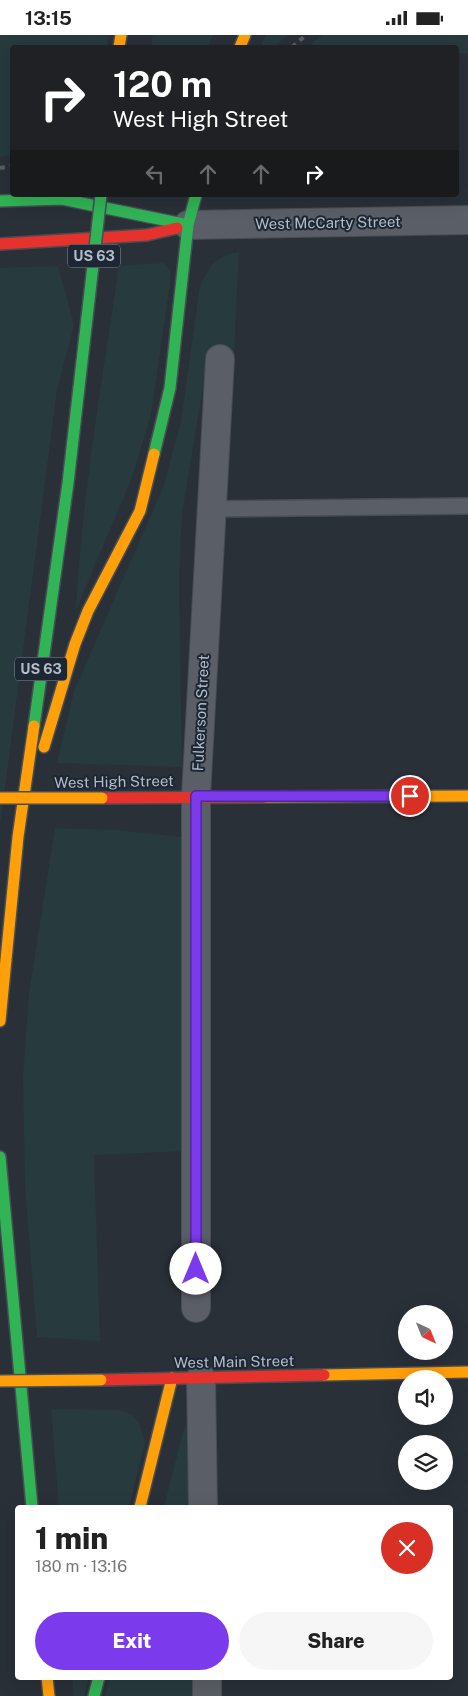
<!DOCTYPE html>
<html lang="en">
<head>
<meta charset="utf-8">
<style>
	body { margin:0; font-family:"Public Sans",sans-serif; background:#f6f6f6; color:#222; height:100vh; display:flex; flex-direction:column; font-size:19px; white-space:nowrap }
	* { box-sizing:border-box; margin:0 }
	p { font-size:16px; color:#767676 }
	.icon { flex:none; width:28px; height:28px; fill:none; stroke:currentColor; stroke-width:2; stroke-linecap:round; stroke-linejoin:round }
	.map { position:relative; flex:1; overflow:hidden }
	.side { position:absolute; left:15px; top:1470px; width:438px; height:175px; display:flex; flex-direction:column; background:#fff; border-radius:5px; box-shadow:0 5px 20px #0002 }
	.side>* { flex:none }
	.top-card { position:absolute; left:10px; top:10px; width:449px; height:152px; border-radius:5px; box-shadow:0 5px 20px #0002; background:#202124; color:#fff; overflow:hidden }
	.needle { width:32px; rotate:137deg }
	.fabs { position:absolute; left:398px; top:1270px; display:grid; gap:10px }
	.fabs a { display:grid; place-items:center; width:55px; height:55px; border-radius:50%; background:#fff; box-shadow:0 5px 20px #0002; font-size:25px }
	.pin { position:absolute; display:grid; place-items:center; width:42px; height:42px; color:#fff; margin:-21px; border:2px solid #fff; border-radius:50%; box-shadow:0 1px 5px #0007 }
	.me { position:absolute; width:55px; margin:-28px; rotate:0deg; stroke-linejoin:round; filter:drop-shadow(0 0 4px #0008) }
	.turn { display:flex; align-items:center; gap:18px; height:105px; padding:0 20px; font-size:22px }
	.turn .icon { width:65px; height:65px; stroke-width:2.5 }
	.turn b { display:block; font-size:35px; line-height:42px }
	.lanes { display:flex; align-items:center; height:48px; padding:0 20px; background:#0003; justify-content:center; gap:25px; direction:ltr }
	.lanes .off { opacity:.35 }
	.round { display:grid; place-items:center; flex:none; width:52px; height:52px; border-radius:26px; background:#f6f6f6 }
	.summary { display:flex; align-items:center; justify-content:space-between; height:85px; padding:0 20px }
	h1 { font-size:30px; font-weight:800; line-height:38px }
	.primary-button { display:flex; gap:10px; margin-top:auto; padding:10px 20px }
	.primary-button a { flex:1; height:58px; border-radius:30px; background:#7c3aed; color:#fff; font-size:20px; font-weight:800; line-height:58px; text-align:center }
	.primary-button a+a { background:#f6f6f6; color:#222 }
	.status { display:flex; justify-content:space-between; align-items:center; height:35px; padding:0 25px; background:#fff; direction:ltr }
	.status svg { height:14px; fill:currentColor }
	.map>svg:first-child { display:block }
</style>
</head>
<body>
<div class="status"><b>13:15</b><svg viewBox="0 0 49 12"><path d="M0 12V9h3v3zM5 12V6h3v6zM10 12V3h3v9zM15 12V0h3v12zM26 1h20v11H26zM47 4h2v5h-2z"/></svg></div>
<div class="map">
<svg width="468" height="1661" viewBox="0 0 468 1661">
	<rect width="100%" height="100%" fill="#2a3038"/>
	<path fill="#273a3e" d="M0,0H108L107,12H12V120L0,122Z
		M153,0H213L208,12H151Z
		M266,0H289L273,12H260Z
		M322,0H468V18H456V12H308Z
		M239,217L234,319L208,321L182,479L179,543L182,732L57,728L74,656L164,450L181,386L200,250L212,229L226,220Z
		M163,228L170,235V248L151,380L131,445L76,575C82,460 102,345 119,231Z
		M58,231L74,290L57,355L0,791V233Z
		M55,793L116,795L181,802L186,1116L94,1120L100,1306L37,1302L25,1152L23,1042L29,958Z
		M51,1374L120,1375L133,1380L139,1388L145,1407L129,1472H59Z
		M192,1388L196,1472H164L184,1393Z
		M72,1643H89L84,1661H74Z
		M110,1643H204L205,1661H105Z"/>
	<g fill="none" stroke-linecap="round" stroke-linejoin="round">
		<g stroke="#484c53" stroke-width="18">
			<path id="lane" d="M212,474L468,471"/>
		</g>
		<g stroke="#484c53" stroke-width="30">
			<path id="street" d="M188,190L468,185
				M196,1273V761L220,324
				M201,1343L203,1472
				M207,1642V1661"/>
		</g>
		<g stroke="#484c53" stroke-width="14">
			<path id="fast" d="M0,166L62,164L188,190
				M188,190L196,160
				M154,419L170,353L188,190
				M34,691L68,448L87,283
				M0,1122L32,1472
				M94,1661L99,1642"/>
		</g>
		<g stroke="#484c53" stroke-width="14">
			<path id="slow" d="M119,12L121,0
				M240,12L245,0
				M44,712L75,609L88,576L140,476L154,419
				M266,762L468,761
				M0,986L18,802L34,691
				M324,1340L468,1337
				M140,1472L172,1343
				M47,1642L49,1661"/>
		</g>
		<g stroke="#484c53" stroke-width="14">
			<path id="jam" d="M0,209L147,200L177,193
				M102,763L266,762
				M101,1345L324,1340"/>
		</g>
		<use href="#lane" stroke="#5a5e66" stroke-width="15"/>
		<use href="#street" stroke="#5a5e66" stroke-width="28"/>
		<use href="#fast" stroke="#30b455" stroke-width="11"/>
		<use href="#slow" stroke="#ff9f0a" stroke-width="11"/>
		<use href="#jam" stroke="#e5322d" stroke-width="11"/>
		<path stroke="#595d64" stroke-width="4" stroke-dasharray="5 5" stroke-linecap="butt" d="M292,12L306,0
			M0,133L12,131"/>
		<g stroke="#484c53" stroke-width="14" stroke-linecap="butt">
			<path id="fast-bridge" d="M87,283L101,160"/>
		</g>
		<g stroke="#484c53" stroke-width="14" stroke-linecap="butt">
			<path id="slow-bridge" d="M0,763H102
				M0,1346L101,1345"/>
		</g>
		<use href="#fast-bridge" stroke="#30b455" stroke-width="11"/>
		<use href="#slow-bridge" stroke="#ff9f0a" stroke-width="11"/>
	</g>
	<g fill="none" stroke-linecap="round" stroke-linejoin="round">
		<g stroke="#51269a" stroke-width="12">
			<path id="route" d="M196,1234V761H410"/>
		</g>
		<use href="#route" stroke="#7c3aed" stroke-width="9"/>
	</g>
	<g text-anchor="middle" stroke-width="4" stroke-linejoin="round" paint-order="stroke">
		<g fill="#1d2633" stroke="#878f9c" stroke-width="1">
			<rect x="68" y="209.5" width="52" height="23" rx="4"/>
			<rect x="15" y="622.5" width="52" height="23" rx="4"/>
		</g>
		<g font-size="14" font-weight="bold" fill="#b4bcc9">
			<text x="94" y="226">US 63</text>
			<text x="41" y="639">US 63</text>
		</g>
		<g font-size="15" fill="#b4bcc9" stroke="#1d2633">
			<text transform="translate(328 188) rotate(-1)" y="5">West McCarty Street</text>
			<text transform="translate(201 678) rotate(-87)" y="5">Fulkerson Street</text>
			<text transform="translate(114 747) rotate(-1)" y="5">West High Street</text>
			<text transform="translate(234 1327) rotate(-1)" y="5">West Main Street</text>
		</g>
	</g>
</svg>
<div class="fabs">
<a><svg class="needle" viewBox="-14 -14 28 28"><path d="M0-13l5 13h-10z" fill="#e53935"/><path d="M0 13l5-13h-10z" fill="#767676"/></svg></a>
<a><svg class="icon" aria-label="sound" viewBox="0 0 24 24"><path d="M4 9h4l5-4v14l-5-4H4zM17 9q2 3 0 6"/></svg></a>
<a><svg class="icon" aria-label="layers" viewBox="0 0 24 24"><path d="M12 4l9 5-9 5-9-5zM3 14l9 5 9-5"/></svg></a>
</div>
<div class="pin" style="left:410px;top:761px;background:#d93025"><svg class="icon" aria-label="arrive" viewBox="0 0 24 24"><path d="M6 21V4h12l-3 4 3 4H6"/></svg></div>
<svg class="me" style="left:196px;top:1234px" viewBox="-20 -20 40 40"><circle r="19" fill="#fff"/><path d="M0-13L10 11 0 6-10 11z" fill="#7c3aed"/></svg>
<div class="top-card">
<div class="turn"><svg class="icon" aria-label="right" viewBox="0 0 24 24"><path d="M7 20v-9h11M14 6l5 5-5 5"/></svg><div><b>120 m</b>West High Street</div></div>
<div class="lanes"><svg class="icon off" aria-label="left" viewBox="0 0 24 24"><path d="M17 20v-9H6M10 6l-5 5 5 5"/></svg><svg class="icon off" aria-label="ahead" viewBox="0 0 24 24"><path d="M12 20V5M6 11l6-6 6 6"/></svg><svg class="icon off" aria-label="ahead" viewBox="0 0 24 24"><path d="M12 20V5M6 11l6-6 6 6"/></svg><svg class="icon" aria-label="right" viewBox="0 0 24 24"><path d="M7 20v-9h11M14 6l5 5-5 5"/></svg></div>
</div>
<section class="side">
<div class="summary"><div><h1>1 min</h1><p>180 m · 13:16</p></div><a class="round" style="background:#d93025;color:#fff"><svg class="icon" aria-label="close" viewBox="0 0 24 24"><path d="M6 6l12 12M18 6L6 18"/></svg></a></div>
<div class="primary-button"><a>Exit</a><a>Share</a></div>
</section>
</div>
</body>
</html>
